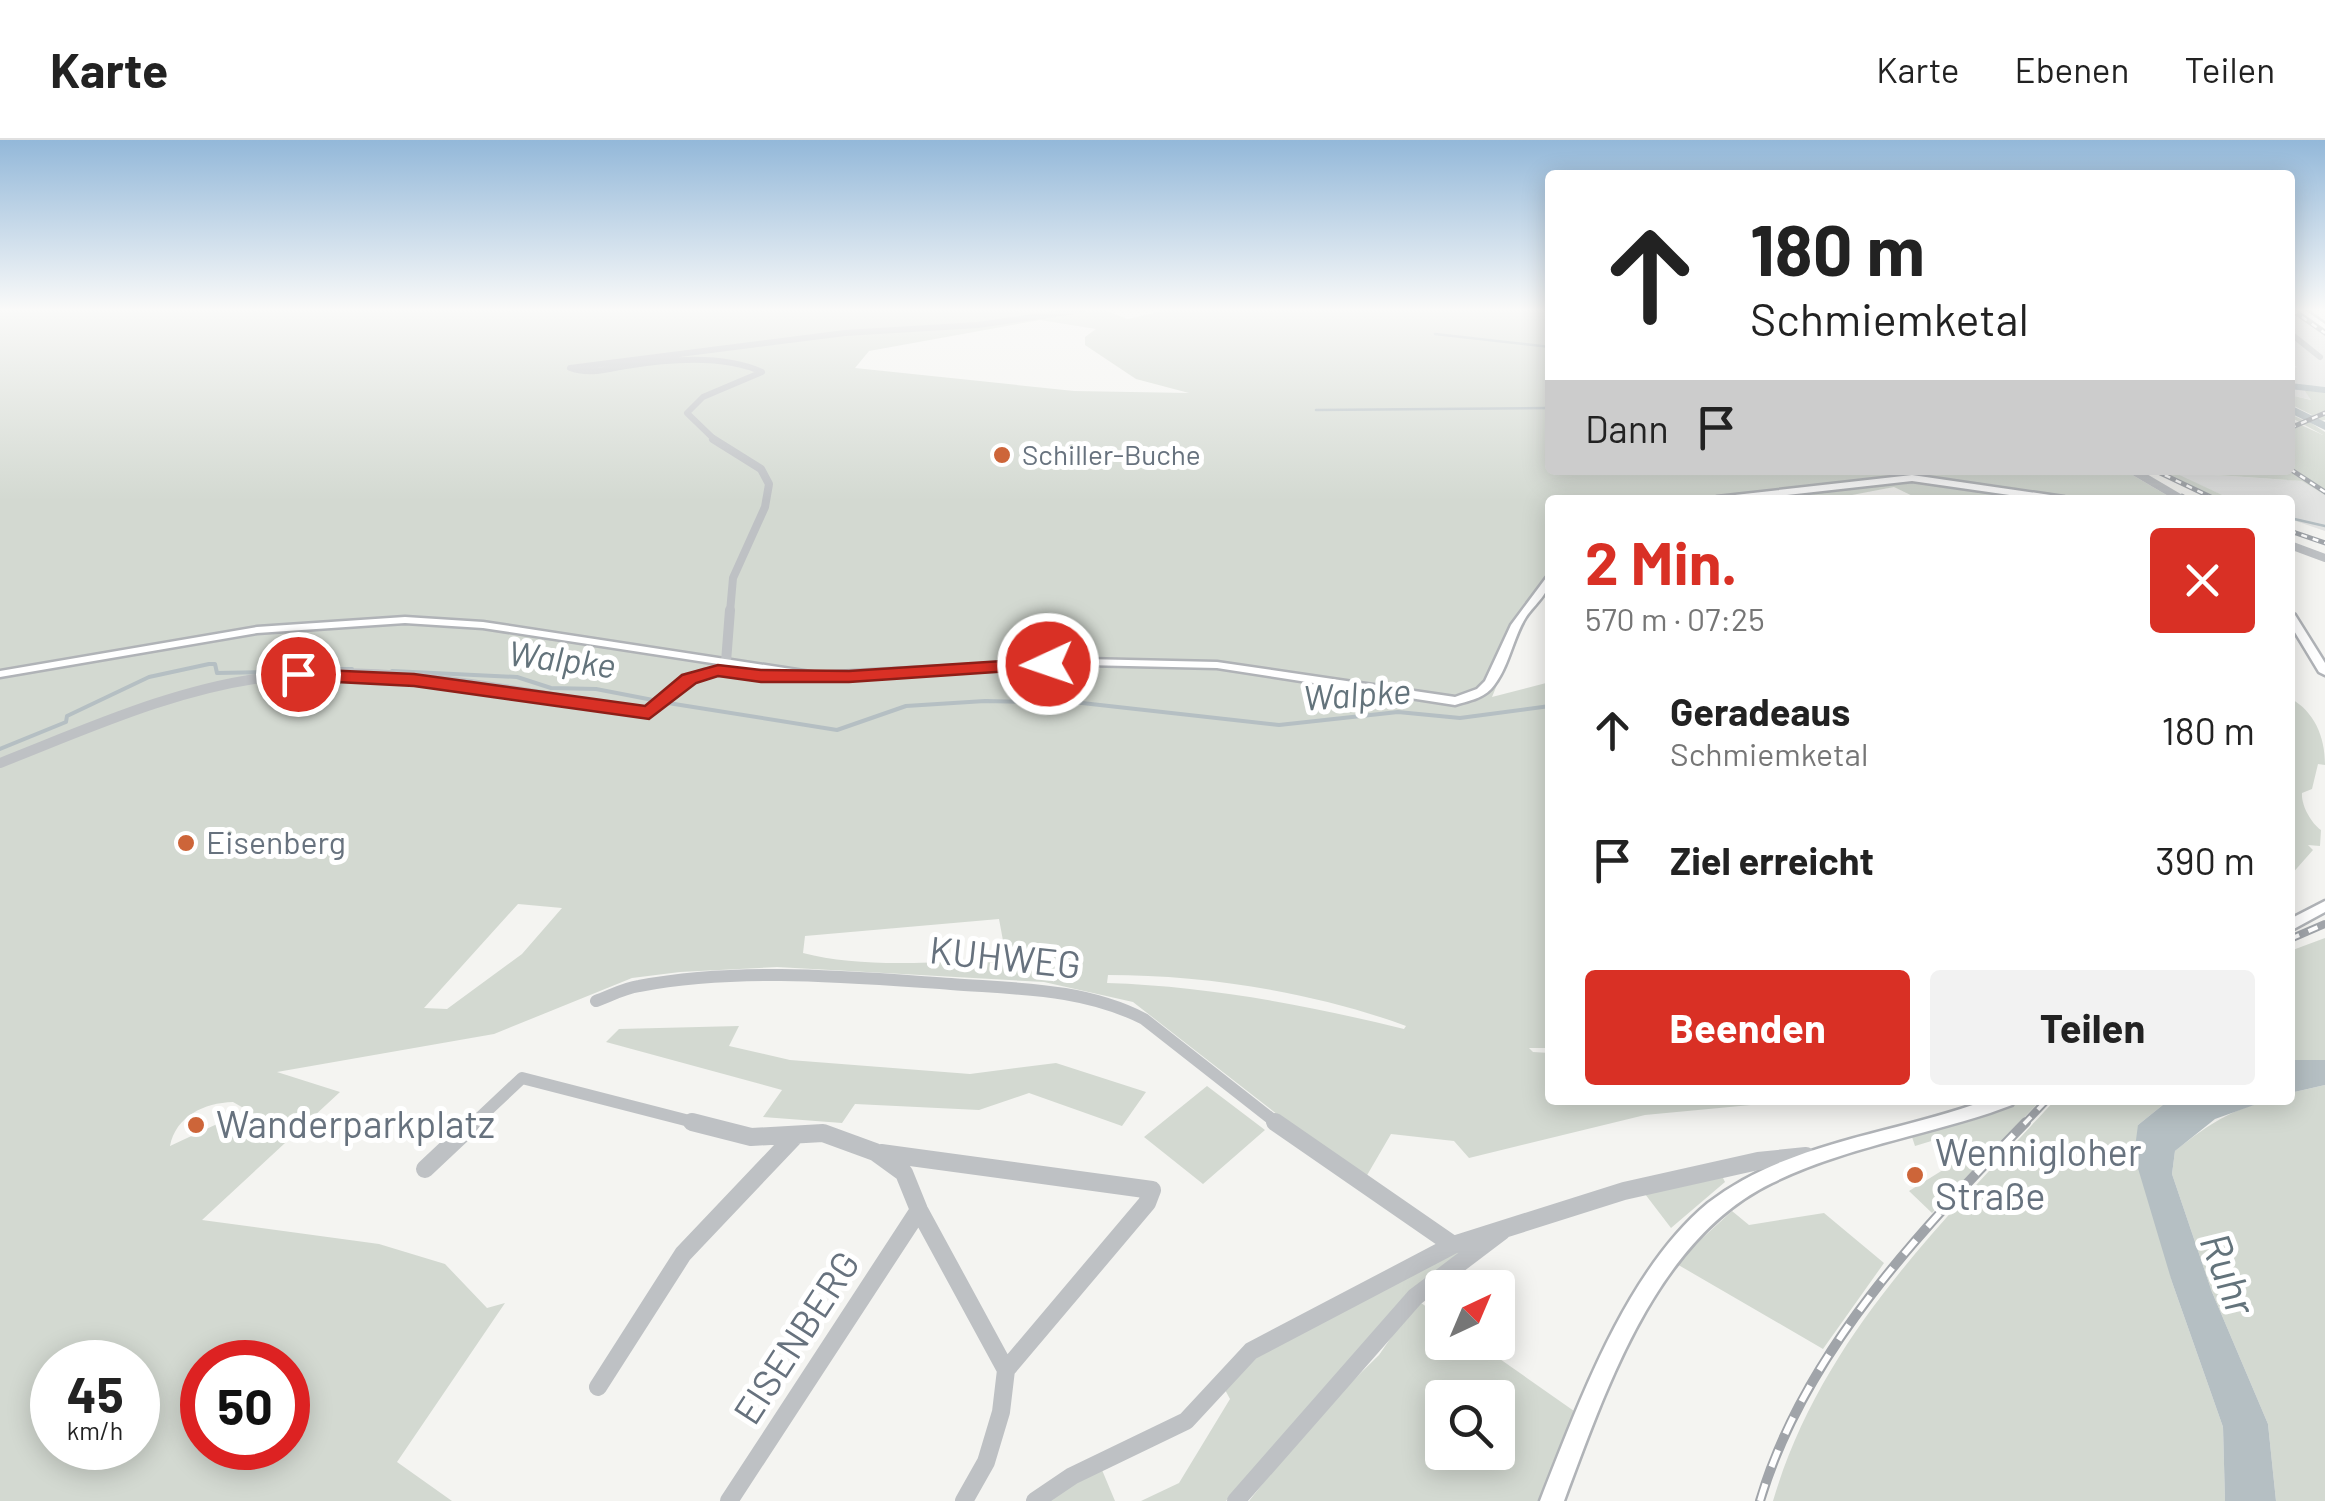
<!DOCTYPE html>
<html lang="de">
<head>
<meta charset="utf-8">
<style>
	body { margin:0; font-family:Barlow,sans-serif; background:#f2f2f2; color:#222; height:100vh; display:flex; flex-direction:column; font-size:38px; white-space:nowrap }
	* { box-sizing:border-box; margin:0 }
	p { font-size:32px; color:#767676 }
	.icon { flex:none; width:55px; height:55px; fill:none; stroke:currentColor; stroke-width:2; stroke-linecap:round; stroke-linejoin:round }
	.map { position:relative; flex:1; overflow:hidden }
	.sheet { position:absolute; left:1545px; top:355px; width:750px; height:610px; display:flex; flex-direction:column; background:#fff; border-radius:10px; box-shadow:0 5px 25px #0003 }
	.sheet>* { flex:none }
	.banner { position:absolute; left:1545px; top:30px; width:750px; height:305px; border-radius:10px; box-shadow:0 5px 25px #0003; background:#fff; color:#222; overflow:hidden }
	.needle { width:65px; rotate:44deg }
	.buttons { position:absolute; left:1425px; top:1130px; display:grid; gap:20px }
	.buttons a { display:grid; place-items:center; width:90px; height:90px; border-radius:10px; background:#fff; box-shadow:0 5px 25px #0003; font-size:50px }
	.speed { position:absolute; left:30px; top:1200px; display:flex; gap:20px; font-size:50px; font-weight:700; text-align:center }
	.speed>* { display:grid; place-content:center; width:130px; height:130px; border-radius:50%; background:#fff; box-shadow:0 5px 25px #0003; line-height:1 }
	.speed small { font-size:25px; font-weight:400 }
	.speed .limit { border:15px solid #d22; background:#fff; color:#111 }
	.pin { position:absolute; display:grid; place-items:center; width:85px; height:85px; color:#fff; margin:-42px; border:5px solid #fff; border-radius:50%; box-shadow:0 2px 10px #0007 }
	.me { position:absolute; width:110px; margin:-55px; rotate:267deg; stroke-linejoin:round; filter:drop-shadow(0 0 8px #0008) }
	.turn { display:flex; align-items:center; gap:35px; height:210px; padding:0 40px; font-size:45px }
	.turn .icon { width:130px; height:130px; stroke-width:2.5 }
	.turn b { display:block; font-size:70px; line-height:85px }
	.then { display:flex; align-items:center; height:95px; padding:0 40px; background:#0003; gap:20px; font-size:38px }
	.round { display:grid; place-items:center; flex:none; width:105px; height:105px; border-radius:10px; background:#f2f2f2 }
	.summary { display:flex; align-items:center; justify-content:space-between; height:170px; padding:0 40px }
	h1 { font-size:60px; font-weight:700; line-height:75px; color:#d93025 }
	.button { display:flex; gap:20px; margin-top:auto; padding:20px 40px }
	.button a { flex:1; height:115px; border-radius:10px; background:#d93025; color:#fff; font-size:40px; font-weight:700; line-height:115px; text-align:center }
	.button a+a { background:#f2f2f2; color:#222 }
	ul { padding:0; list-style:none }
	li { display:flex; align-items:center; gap:30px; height:130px; padding:0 40px }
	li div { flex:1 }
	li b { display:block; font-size:38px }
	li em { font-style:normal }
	header { display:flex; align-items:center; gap:60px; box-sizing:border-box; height:140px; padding:0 50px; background:#fff; border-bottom:2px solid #e0e0e0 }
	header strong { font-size:48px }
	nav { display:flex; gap:55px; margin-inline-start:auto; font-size:35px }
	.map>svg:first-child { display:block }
</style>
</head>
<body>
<header>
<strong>Karte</strong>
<nav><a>Karte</a><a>Ebenen</a><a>Teilen</a></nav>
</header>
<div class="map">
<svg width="2325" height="1361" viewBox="0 0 2325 1361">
	<rect width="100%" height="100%" fill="#f4f4f1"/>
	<path fill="#e2e3e2" d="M2291,170L2325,195V247L2303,245L2312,260L2290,255V228L2297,227L2290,223Z
		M2171,332L2303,341L2325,355V391L2290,379V360H2233Z"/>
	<path fill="#d3d9d1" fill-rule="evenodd" d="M0,170H1104L1128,179L1167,170H1550V330H2124L2175,360H1921L1894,347L1852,355L1861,360H1550V446L1523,482L1492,557L1550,542V908H1529L1533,912L1550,913V960H1805L1645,975L1469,1018L1454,1001L1391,994L1366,1037L1278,975L1133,862L1044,842L777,827L680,832L632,838L494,894L277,932L340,952L202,1080L379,1104L445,1124L487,1168L505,1163L397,1322L452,1361H0ZM1040,180L1096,189L1085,197V205L1136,239L1189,253L1074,251L855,228L869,211ZM518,764L562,768L522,814L447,869L424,868ZM999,779L1004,806L1015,815C951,823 864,829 803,813L805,796ZM1108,835C1205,835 1314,852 1406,886L1404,889C1306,865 1207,846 1107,843ZM233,962L247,970L170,1006C176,976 204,963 233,962ZM52,1222H138V1308H52ZM202,1222H288V1308H202Z
		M2301,245L2325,247L2304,245L2325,252V280L2311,283L2325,292V355L2302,341L2173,332L2233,360H2220L2157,330H2290V280L2323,295L2290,277V274L2303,280L2312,275L2290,264V255L2311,260Z
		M2290,558C2315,572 2325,597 2325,625L2318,624L2312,649L2302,653C2301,665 2311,683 2321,690L2320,706L2308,705L2313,710L2290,736Z
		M2325,798V920H2290V811Z
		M739,886L729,906L790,920L970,934L1056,923L1146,952L1122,986L1029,953L979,970L855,964L842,983L763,977L782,950L606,902L619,889Z
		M2325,945V1361H2276L2268,1284L2212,1152L2172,1034L2175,1011C2210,983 2243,960 2290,960V953Z
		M1207,946L1265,990L1203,1044L1144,997Z
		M2025,960H2041L1932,1073L1909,1051L1972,1012L1951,995L1915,1006L1912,997Z
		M2055,960H2169L2138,985L2172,1142L2223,1287L2225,1361H1773C1821,1197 1943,1082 2055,960Z
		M1722,1036L1725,1042L1671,1088L1645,1054Z
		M1732,1071L1749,1085L1824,1073L1884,1123L1823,1209L1675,1123Z
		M1459,1108L1461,1114L1427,1137L1226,1361H1141L1179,1343L1230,1259L1224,1248L1251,1219Z
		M1417,1160L1442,1178V1202L1477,1203L1584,1278L1551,1361H1249L1314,1279L1379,1215ZM1442,1258H1498V1312H1442Z
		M1102,1330L1115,1361H1044L1051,1356Z"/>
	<path fill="#b5bfc3" d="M2290,920H2325V945L2290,953Z
		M2169,960H2268L2215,979L2175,1011L2172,1034L2212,1152L2268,1284L2276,1361H2225L2223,1287L2172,1142L2134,1015L2138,985Z"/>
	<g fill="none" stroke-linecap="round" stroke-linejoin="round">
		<path stroke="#b5bfc3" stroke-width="2.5" d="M1435,194L1550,207
			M1316,270L1550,268
			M2290,378L2325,386"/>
		<path stroke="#b5bfc3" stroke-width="4" d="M327,529H352
			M392,531L517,537L551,548L596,549L658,561
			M668,563L837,590L906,566L985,561L1082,563L1279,585L1398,572L1460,578L1550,566
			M0,609L66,582L67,576L149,537L209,524H215L217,533L268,532"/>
		<path stroke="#b5bfc3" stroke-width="6" d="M2290,246L2325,250"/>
		<path fill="#b5bfc3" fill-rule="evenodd" d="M2290,265L2325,282V290L2290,273Z"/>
		<g stroke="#b0b3b7" stroke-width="5">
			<path id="major" d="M2298,170H2305L2325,184V189Z
				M1912,335L2064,357L2069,360H2045L1912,341L1741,360H1712L1717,357Z
				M2182,356L2188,360H2178Z
				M1550,437C1550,453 1535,464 1526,477C1512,499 1509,529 1491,549C1481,559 1468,561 1455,565L1217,528L1084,525L817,539L483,488L405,483L257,493L0,537V531L257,487L405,477L483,482L817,533L1084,519L1217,522L1455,557L1477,549L1485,541L1511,485L1546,438Z
				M2290,472L2295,475L2325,523V535L2319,532L2290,484Z
				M2325,761V772L2290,791V779Z
				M1987,960H2015L2012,965L1990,973C1917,997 1841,1009 1772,1043C1656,1099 1606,1249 1564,1361H1540C1579,1263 1625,1132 1708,1063C1730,1046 1756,1032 1781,1022C1848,995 1919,985 1987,960Z"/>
		</g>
		<path stroke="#bec1c4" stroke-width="6" d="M2290,193L2320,217
			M717,302L687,273L703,257L762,232C723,214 668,219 626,226C607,229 589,235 570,228L845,193L978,185L1083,170"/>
		<path stroke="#bec1c4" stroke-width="8" d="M713,299L761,329L769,344L765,367L733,438L730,472
			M2132,330L2183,360
			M2290,405L2325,418"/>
		<path stroke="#bec1c4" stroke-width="10" d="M726,522L730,470
			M0,623C87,589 176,548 269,537C395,522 525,554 649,573L689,539L705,532L790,533"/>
		<path stroke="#bec1c4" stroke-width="12" d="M596,861C610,856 624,848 639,846C741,827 848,837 951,844C1017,849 1084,848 1144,879L1278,984
			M473,984L522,938L701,984"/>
		<path stroke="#bec1c4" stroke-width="18" d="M692,982L751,997L823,993L875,1012L904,1033L919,1070L1006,1230L1001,1272L986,1322L964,1361
			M1275,982L1453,1105
			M881,1013L1152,1050L1147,1063L1006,1230
			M425,1029L475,982
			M598,1247L683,1114L794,997
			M729,1361L919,1070
			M1035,1361L1072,1336L1186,1281L1251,1211L1453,1105L1624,1051L1758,1021L1806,1016
			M1236,1361L1415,1157L1502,1091"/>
		<use href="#major" fill="#fff" fill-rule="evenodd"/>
		<g stroke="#a0a4a9" stroke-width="5">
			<path id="rail-far2" d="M2292,170L2325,193
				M2290,288L2325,273
				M2290,329L2325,352
				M2154,330L2217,360
				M2290,391L2325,403"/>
		</g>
		<g stroke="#a0a4a9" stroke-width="8">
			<path id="rail-far1" d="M2290,799L2325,784
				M2024,984L2047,960"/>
		</g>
		<g stroke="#a0a4a9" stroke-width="10">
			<path id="rail" d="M1760,1361C1804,1212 1921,1090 2026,982"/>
		</g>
		<use href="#rail-far2" stroke="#fff" stroke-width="2.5" stroke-dasharray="6" stroke-linecap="butt"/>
		<use href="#rail-far1" stroke="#fff" stroke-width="4" stroke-dasharray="10" stroke-linecap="butt"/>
		<use href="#rail" stroke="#fff" stroke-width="6" stroke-dasharray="18" stroke-linecap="butt"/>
	</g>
	<linearGradient id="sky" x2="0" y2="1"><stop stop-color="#93b8d9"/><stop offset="0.47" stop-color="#fafaf9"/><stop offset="1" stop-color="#fafaf9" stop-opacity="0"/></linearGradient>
	<rect width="2325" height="361" fill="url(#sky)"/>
	<path fill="#d93025" stroke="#8d1f18" stroke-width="2.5" d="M1048,518L1058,524L1055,528L849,542H761L718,536L696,543L649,579L414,546L298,540L288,534L298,529L414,534L645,566L682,535L718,525L761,530L849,531Z"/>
	<g fill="#cd6539" stroke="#fff" stroke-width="4">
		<circle cx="1002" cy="315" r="10"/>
		<circle cx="186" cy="703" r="10"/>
		<circle cx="196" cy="985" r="10"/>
		<circle cx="1915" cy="1035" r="10"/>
	</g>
	<g text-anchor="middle" stroke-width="10" stroke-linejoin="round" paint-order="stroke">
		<g font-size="28" fill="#67727e" stroke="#fff" text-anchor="start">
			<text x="1022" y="325">Schiller-Buche</text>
		</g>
		<g font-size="32" fill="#67727e" stroke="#fff" text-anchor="start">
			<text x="206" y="714">Eisenberg</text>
		</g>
		<g font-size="35" font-style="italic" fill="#63737b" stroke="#fff">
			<text transform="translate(562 520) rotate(7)" y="12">Walpke</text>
			<text transform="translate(1357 555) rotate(-4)" y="12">Walpke</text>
		</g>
		<g font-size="38" fill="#67727e" stroke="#fff">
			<text transform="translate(1005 818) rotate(6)" y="13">KUHWEG</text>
			<text transform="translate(797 1198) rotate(-57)" y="13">EISENBERG</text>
		</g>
		<g font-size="38" fill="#67727e" stroke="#fff" text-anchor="start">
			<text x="216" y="998">Wanderparkplatz</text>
			<text x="1935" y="1026">Wennigloher<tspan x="1935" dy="44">Straße</tspan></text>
		</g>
		<g font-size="42" font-style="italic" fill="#63737b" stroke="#fff">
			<text transform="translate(2228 1134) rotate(69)" y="15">Ruhr</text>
		</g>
	</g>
</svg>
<div class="buttons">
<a><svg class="needle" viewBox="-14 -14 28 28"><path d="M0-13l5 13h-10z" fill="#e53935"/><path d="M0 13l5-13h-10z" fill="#767676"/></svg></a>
<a><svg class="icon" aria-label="search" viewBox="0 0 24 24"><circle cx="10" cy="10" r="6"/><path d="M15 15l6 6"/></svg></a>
</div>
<div class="speed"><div>45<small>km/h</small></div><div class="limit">50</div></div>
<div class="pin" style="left:298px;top:534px;background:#d93025"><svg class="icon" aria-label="arrive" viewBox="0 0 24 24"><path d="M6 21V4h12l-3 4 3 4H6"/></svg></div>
<svg class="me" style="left:1048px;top:524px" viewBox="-20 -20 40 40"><circle r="17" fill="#d93025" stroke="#fff" stroke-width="3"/><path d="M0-11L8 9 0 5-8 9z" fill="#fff"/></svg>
<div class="banner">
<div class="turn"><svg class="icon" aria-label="ahead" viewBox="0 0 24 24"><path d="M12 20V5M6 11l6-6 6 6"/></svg><div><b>180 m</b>Schmiemketal</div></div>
<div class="then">Dann<svg class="icon" aria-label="arrive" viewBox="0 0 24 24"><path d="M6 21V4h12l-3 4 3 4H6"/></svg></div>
</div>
<section class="sheet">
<div class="summary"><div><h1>2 Min.</h1><p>570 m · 07:25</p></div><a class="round" style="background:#d93025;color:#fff"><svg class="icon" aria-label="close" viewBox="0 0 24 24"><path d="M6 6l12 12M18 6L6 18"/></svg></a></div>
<ul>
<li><svg class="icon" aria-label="ahead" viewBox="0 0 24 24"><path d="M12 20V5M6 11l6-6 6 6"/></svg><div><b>Geradeaus</b><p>Schmiemketal</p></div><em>180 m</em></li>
<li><svg class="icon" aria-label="arrive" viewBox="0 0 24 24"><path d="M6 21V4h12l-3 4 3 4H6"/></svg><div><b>Ziel erreicht</b></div><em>390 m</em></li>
</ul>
<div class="button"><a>Beenden</a><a>Teilen</a></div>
</section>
</div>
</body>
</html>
